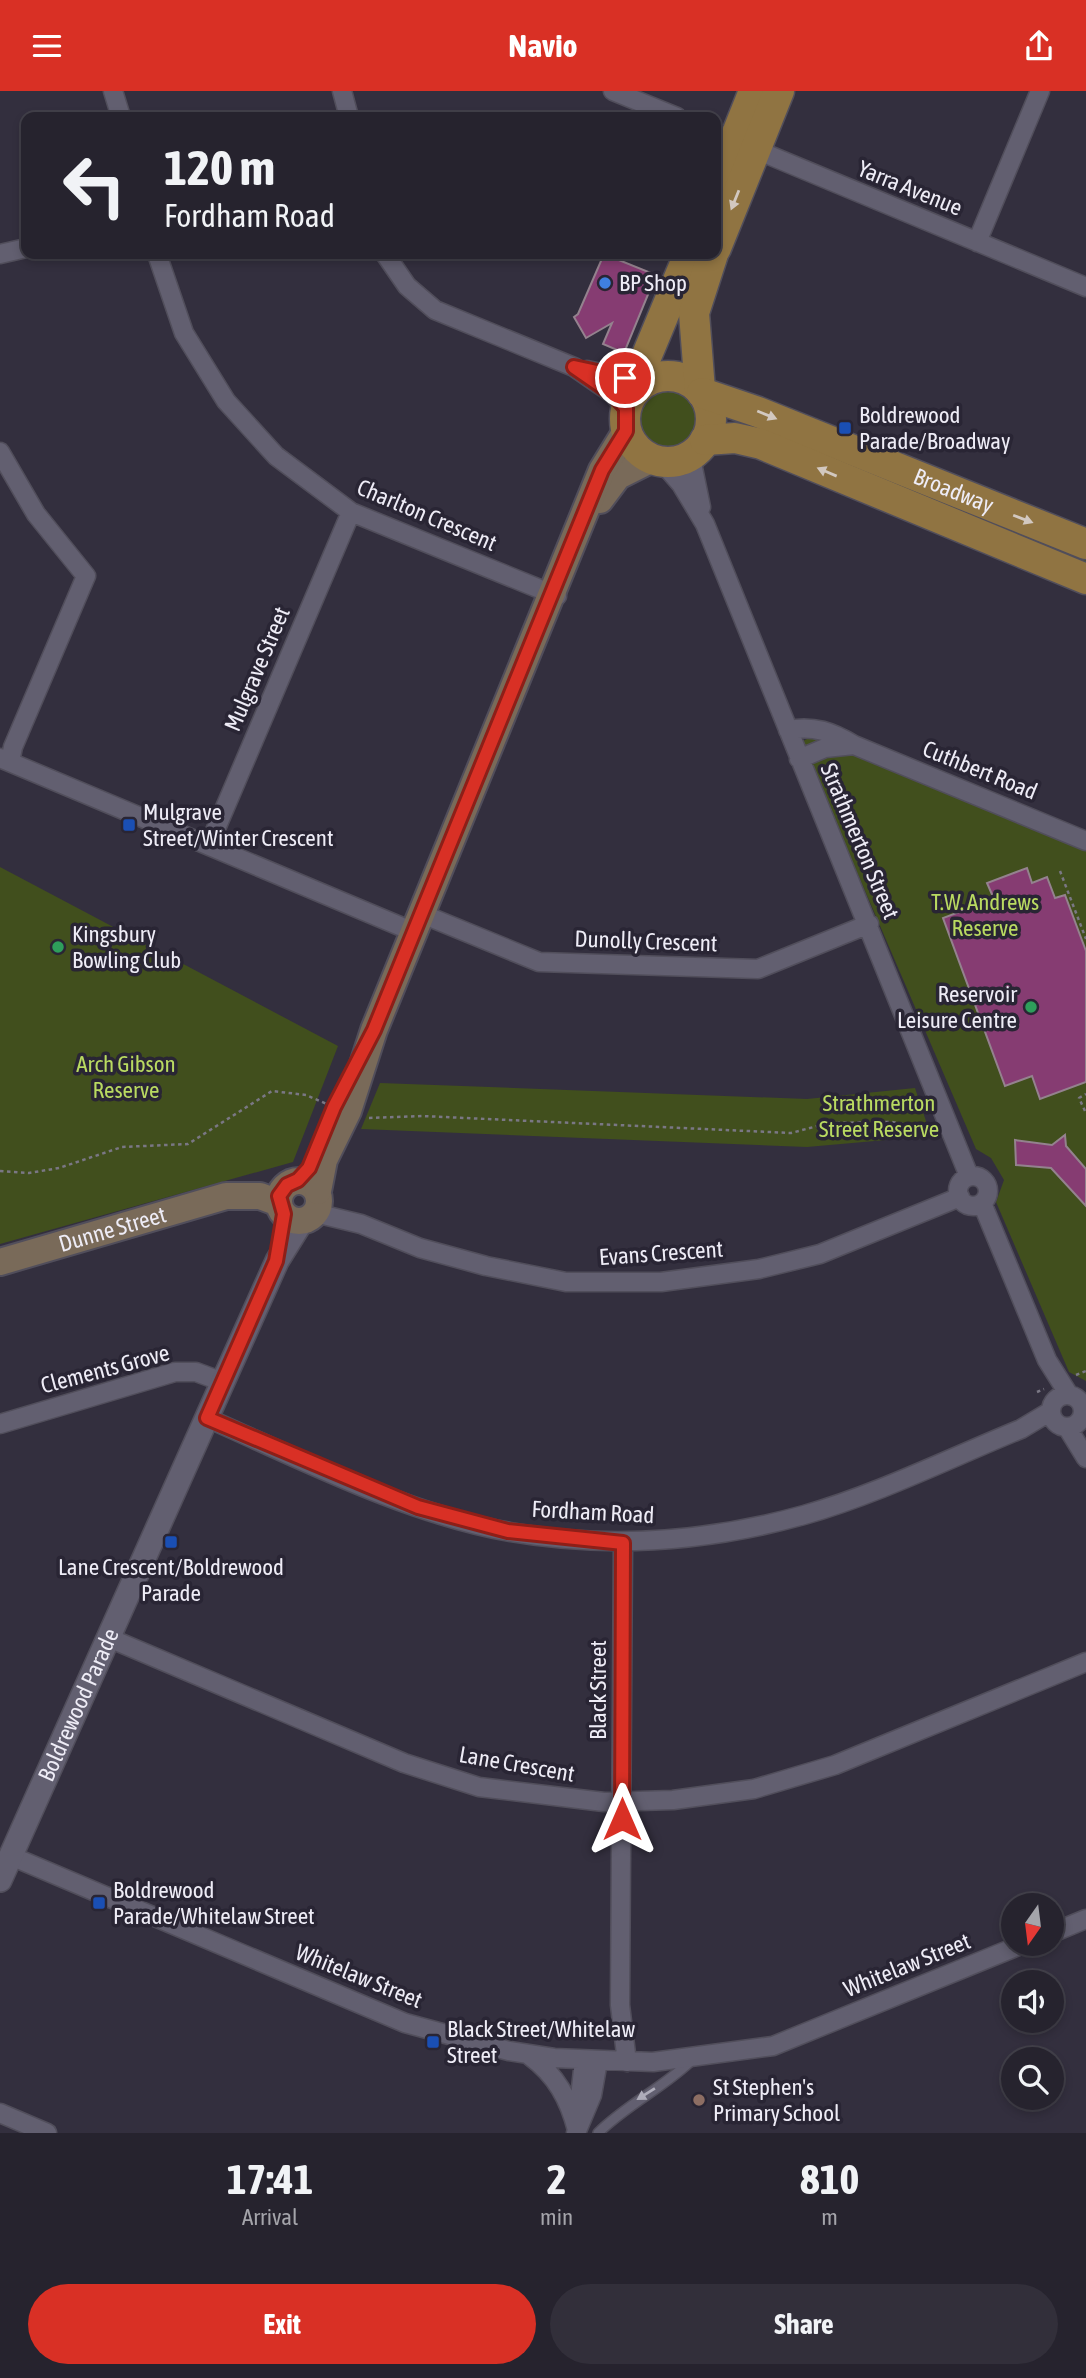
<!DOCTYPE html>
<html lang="en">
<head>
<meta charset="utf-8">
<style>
	body { margin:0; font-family:"Asap Condensed",sans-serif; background:#322f3a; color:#f1f3f6; height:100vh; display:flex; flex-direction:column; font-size:26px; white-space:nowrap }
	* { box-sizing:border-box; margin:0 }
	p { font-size:23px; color:#a4a4aa }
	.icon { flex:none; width:38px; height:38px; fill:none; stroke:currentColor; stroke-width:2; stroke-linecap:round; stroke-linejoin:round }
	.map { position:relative; height:2042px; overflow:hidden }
	.panel { display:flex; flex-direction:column; background:#26232e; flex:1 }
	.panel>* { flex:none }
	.hud { position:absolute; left:21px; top:21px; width:700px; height:147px; border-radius:14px; box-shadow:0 4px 10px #0003,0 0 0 2px #42404a; background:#26232e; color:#f1f3f6; overflow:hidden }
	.needle { width:46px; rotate:194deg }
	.fabs { position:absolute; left:1001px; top:1802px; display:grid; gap:14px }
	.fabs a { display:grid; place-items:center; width:63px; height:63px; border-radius:50%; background:#26232e; box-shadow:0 4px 10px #0003,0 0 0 2px #42404a; font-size:35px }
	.pin { position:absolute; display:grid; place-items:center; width:60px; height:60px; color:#fff; margin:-30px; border:4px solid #fff; border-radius:50%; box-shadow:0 2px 7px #0007 }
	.me { position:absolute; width:77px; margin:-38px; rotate:0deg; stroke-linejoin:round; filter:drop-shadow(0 0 5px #0008) }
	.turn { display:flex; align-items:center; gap:24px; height:147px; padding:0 28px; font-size:32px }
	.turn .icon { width:91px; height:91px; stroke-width:2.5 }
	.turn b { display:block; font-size:49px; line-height:60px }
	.eta { display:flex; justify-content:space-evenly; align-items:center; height:119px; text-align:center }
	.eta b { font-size:42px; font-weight:700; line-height:49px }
	.cta { display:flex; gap:14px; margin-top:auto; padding:14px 28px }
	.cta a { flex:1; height:80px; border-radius:42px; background:#d93025; color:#fff; font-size:28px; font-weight:700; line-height:80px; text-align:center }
	.cta a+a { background:#322f3a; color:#f1f3f6 }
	header { display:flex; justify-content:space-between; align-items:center; height:91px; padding:0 28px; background:#d93025; color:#fff; font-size:32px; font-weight:700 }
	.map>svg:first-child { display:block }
</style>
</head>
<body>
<header><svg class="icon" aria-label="menu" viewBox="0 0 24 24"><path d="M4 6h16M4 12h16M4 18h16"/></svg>Navio<svg class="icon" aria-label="share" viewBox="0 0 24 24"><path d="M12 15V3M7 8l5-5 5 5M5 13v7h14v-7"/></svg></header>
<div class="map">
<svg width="1086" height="2042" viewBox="0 0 1086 2042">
	<rect width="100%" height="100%" fill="#332f3e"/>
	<path fill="#414f1d" d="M640 329a30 30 0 1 1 60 0a30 30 0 1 1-60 0Z
		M964,414L1086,466V478L981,434Z
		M811,646L825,647L1086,758V1290L1069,1281L996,1111L1004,1089L991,1067L976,1058L801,651Z
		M0,776L338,955L293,1071L0,1153Z
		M380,992L807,1008L915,997L931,1045L807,1056L361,1038Z"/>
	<path fill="#863c72" stroke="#94828e" stroke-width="2" d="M604,163L656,184L624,262L603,253L612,232L586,247L574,226L578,223Z
		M1027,777L1032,792L1047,786L1055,807L1065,804L1086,860V991L1040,1008L1032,985L1005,995L943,827L994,808L987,792Z
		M1065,1044L1066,1055L1086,1078V1115L1051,1077L1016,1074L1015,1049L1052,1054Z"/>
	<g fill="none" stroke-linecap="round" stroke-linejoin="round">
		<g stroke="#514e5b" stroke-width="12">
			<path id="service" d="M598,2042C627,2013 665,1996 694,1967"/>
		</g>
		<g stroke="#514e5b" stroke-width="21">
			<path id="minor" d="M113,0L121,26
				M342,0L349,26
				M613,0L677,26
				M716,42L1086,196
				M977,151L1040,0
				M0,163L26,157
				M157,163L184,242L226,310L276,365L351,421L557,505
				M385,163L407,195L435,219L574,276L613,303L626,317
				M587,279L625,287L640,294
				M0,361L36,423L86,485L13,656L10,671
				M694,362L693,377L701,416
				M661,370L681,393L705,433L969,1085
				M788,639C814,634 832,641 854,654L1086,750
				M0,667L414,841
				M799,668L825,657L854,654
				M209,754L351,421
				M422,823L539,871L758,878L869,833
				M958 1100a15 15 0 1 1 30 0a15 15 0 1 1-30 0Z
				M982,1112L1047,1269L1069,1304
				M315,1122L361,1133L420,1157L486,1175L566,1191H661L759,1178L820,1163L960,1106
				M1051 1320a16 16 0 1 1 32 0a16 16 0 1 1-32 0Z
				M207,1327C302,1369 407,1423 510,1441C609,1458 707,1451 804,1424C878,1403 950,1367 1021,1338L1051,1320
				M0,1333L175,1281H196L223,1291
				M1067,1336L1086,1367
				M623,1452L620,1914L627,1971
				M109,1547L404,1672L479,1696L604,1711L673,1709L754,1698L835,1674L1086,1571
				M11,1765L405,1932L509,1960L554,1967L653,1971L773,1955L1023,1853
				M1052,1842L1086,1828
				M530,1965C556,1984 569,2008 577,2039
				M0,2022L47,2042
				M578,2025L584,1970
				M576,2042L592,2004L598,1970"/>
		</g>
		<g stroke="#514e5b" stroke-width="26">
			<g id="tertiary">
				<path id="s1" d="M0,1789L277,1170L302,1130"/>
			</g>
		</g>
		<g stroke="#514e5b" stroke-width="30">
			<g id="secondary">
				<path d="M600,409L618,385L652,368"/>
				<circle cx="299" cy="1110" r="20"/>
				<path d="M318,1100L324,1069L348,1020L374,939L602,379L626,340"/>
				<path id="s2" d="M0,1171L226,1105H260L279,1112"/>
			</g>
		</g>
		<g stroke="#514e5b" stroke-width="33">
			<g id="primary">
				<path d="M716,95L754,0"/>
				<path d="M716,157L779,0"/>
				<circle cx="668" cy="328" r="43"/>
				<path d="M641,294L642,276L689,163"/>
				<path d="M700,299L694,222L713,163"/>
				<path id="s3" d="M702,302L758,321L1086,453"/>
				<path d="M705,349L735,347L761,353L1086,488"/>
			</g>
		</g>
		<path stroke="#7a7784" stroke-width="2.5" stroke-dasharray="3.5 3.5" stroke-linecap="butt" d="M1060,780L1086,848
			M1085,1020L1079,1007L1086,1003
			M369,1027L422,1025L791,1042L829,1032L892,1031L933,1038
			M0,1080L29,1082L59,1077L122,1056L188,1053L272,1000L306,1004L329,1014
			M1076,1284L1086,1280
			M1037,1301L1044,1298"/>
		<use href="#service" stroke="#625f70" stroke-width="9"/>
		<use href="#minor" stroke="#625f70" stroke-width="18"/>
		<use href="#tertiary" stroke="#625f70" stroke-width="23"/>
		<use href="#secondary" stroke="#796a59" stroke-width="26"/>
		<use href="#primary" stroke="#907442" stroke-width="30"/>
	</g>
	<defs><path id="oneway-solid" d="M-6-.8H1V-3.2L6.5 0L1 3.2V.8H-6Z" transform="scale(1.75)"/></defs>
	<g fill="#d2c8c0">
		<use href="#oneway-solid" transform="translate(735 109) rotate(112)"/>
		<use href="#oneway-solid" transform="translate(767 324) rotate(22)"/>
		<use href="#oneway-solid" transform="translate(827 381) rotate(-157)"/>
		<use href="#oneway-solid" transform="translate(1023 428) rotate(21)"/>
	</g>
	<use fill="#afadba" href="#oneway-solid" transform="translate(646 2003) rotate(148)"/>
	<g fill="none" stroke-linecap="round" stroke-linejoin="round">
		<g stroke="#8d1f18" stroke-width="18">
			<path id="route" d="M622,1728L623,1452L508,1440L418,1416L207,1327L276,1170L284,1123L279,1105L287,1094L298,1089L309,1077L334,1016L374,939L602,379L626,340V317L613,303L574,276L625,287"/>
		</g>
		<use href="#route" stroke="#d93025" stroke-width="12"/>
	</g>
	<circle fill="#3f7fe0" stroke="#292534" stroke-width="2.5" cx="605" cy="192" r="7"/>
	<g fill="#1a4fb4" stroke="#292534" stroke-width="2.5">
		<rect x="838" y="330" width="14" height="14" rx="3.5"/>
		<rect x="122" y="727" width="14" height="14" rx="3.5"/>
		<rect x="164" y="1444" width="14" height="14" rx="3.5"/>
		<rect x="92" y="1805" width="14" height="14" rx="3.5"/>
		<rect x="426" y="1944" width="14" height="14" rx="3.5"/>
	</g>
	<g fill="#2e9e5b" stroke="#292534" stroke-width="2.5">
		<circle cx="58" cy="856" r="7"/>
		<circle cx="1031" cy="916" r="7"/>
	</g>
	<circle fill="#8d6e63" stroke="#292534" stroke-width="2.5" cx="699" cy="2009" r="7"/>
	<g text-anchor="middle" stroke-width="7" stroke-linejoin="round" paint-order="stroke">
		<g font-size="23" fill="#eeecf6" stroke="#292534">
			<text transform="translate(910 97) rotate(22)" y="8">Yarra Avenue</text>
			<text dy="8" stroke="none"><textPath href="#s3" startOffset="270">Broadway</textPath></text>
			<text transform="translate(427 424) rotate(23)" y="8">Charlton Crescent</text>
			<text transform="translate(257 578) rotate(-67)" y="8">Mulgrave Street</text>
			<text transform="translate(980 679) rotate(22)" y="8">Cuthbert Road</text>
			<text transform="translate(860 750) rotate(67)" y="8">Strathmerton Street</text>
			<text transform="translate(646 850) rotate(2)" y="8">Dunolly Crescent</text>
			<text dy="8" stroke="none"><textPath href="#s2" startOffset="117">Dunne Street</textPath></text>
			<text transform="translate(661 1162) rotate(-4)" y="8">Evans Crescent</text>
			<text transform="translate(105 1278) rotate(-15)" y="8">Clements Grove</text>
			<text transform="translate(593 1421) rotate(3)" y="8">Fordham Road</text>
			<text transform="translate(598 1599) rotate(-90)" y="8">Black Street</text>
			<text dy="8" stroke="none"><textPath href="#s1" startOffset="192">Boldrewood Parade</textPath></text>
			<text transform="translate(517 1673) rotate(10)" y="8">Lane Crescent</text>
			<text transform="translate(907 1874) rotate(-22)" y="8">Whitelaw Street</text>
			<text transform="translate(359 1885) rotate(22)" y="8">Whitelaw Street</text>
		</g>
		<g font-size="23" fill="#eeecf6" stroke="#292534" text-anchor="start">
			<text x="619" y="200">BP Shop</text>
			<text x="859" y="332">Boldrewood<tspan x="859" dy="26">Parade/Broadway</tspan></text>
			<text x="143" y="729">Mulgrave<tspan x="143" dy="26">Street/Winter Crescent</tspan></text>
			<text x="72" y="851">Kingsbury<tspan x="72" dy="26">Bowling Club</tspan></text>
			<text x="1017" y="911" text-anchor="end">Reservoir<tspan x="1017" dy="26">Leisure Centre</tspan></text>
			<text x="171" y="1484" text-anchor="middle">Lane Crescent/Boldrewood<tspan x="171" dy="26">Parade</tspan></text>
			<text x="113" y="1807">Boldrewood<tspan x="113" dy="26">Parade/Whitelaw Street</tspan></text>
			<text x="447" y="1946">Black Street/Whitelaw<tspan x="447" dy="26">Street</tspan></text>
			<text x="713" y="2004">St Stephen's<tspan x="713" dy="26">Primary School</tspan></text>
		</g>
		<g font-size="23" fill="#b9da61" stroke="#292534">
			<text x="985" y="819">T.W. Andrews<tspan x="985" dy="26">Reserve</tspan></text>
			<text x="126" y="981">Arch Gibson<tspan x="126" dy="26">Reserve</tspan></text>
			<text x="879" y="1020">Strathmerton<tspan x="879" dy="26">Street Reserve</tspan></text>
		</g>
	</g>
</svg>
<div class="fabs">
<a><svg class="needle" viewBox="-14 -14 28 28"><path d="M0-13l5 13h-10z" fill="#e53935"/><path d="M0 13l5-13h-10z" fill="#a4a4aa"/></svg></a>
<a><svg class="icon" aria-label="sound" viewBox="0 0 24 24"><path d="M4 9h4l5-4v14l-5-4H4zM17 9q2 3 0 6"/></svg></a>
<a><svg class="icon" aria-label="search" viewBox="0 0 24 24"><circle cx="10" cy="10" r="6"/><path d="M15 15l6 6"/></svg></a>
</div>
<div class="pin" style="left:625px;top:287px;background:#d93025"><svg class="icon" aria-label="arrive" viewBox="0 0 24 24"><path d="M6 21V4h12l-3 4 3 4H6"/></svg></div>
<svg class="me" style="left:622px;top:1728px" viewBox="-20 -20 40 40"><path d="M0-17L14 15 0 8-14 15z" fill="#d93025" stroke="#fff" stroke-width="4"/></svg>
<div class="hud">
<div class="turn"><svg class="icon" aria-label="left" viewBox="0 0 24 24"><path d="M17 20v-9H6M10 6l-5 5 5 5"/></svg><div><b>120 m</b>Fordham Road</div></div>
</div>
</div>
<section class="panel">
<div class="eta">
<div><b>17:41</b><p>Arrival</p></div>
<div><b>2</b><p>min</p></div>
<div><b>810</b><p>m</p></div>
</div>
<div class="cta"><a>Exit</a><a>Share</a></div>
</section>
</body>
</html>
